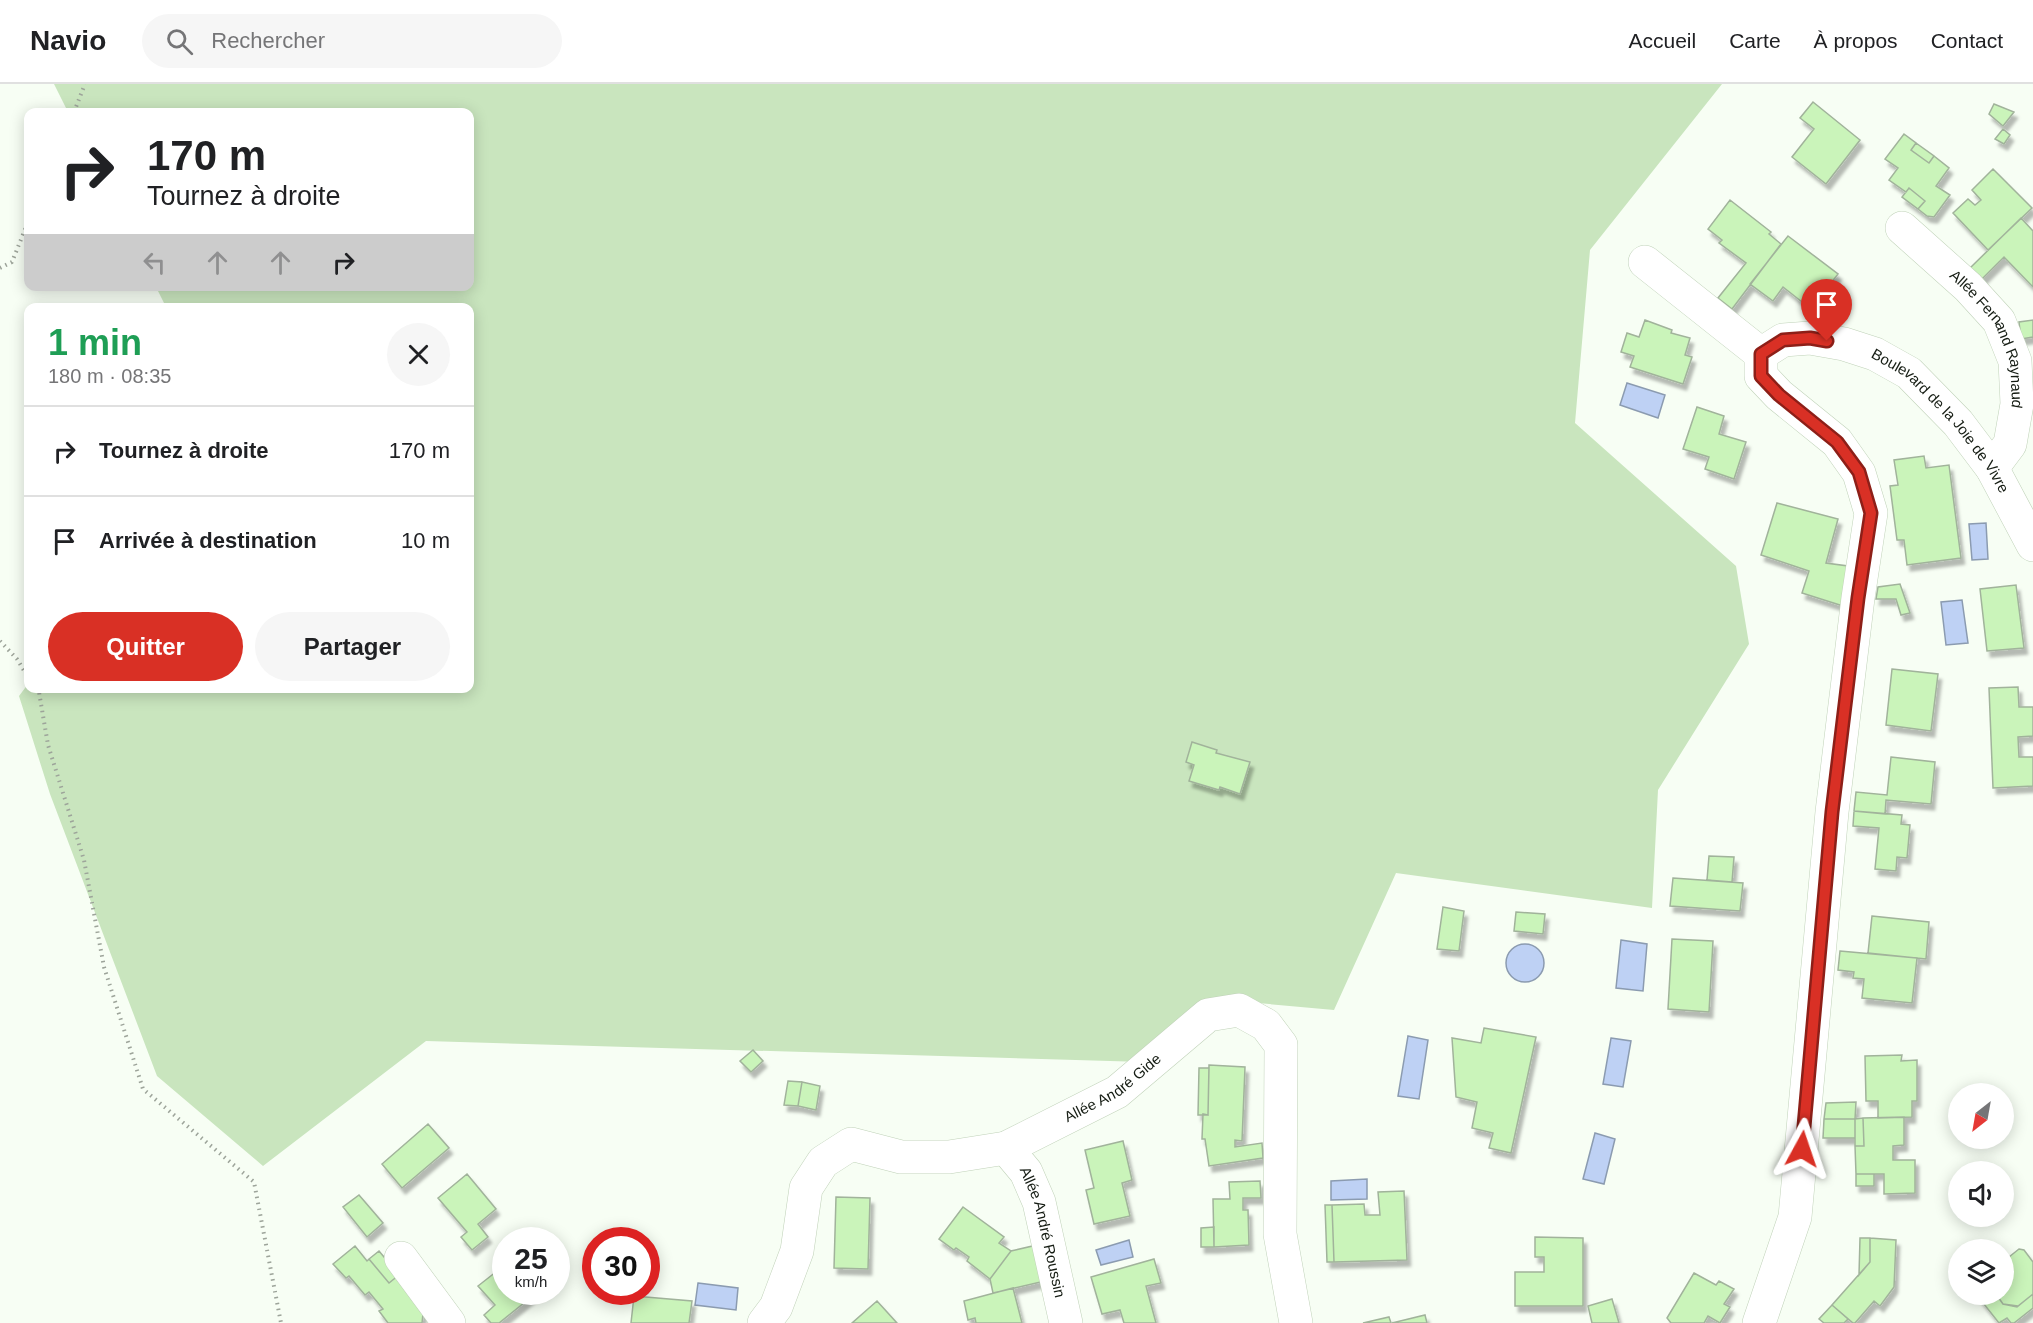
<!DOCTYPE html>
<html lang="fr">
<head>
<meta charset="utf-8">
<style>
	body { margin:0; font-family:Arial,sans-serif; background:#f6f6f6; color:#202124; height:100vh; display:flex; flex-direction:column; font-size:22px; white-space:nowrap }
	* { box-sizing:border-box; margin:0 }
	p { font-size:20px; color:#757577 }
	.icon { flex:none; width:33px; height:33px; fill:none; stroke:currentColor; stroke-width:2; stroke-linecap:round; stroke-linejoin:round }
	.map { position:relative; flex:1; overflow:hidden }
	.details { position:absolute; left:24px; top:219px; width:450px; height:390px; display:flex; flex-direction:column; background:#fff; border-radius:12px; box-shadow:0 3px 15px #0003 }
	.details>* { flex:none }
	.banner { position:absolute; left:24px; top:24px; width:450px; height:183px; border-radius:12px; box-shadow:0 3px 15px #0003; background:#fff; color:#202124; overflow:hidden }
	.needle { width:39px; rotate:211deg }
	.tools { position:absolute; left:1948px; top:999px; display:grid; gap:12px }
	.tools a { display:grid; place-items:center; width:66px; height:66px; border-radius:50%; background:#fff; box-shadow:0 3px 15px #0003; font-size:30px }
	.speed { position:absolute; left:492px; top:1143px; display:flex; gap:12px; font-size:30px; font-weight:700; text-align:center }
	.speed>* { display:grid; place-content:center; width:78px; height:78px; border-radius:50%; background:#fff; box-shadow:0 3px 15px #0003; line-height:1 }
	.speed small { font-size:15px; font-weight:400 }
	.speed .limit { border:9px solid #d22; background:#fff; color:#111 }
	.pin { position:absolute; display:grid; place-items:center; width:51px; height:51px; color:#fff; margin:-62px -26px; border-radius:50% 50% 50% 0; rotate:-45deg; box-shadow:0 0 6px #0007 }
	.pin .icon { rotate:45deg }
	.me { position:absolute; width:66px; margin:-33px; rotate:5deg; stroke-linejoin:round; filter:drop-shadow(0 0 4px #0008) }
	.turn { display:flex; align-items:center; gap:21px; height:126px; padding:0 24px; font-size:27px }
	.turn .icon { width:78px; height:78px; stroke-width:2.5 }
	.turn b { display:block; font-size:42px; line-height:51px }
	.lanes { display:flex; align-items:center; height:57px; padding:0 24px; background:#0003; justify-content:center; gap:30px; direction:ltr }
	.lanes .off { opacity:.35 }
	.round { display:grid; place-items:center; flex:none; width:63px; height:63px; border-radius:32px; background:#f6f6f6 }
	.summary { display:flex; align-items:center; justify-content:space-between; height:102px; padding:0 24px }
	h1 { font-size:36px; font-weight:600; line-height:45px; color:#1e9e55 }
	.primary-button { display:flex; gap:12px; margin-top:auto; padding:12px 24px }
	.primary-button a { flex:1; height:69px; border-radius:36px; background:#d93025; color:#fff; font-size:24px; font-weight:600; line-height:69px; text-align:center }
	.primary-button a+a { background:#f6f6f6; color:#202124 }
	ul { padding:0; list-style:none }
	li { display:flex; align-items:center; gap:18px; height:90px; padding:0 24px; border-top:2px solid #e0e0e0 }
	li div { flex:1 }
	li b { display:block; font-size:22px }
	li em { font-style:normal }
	header { display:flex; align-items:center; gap:36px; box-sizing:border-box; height:84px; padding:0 30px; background:#fff; border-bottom:2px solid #e0e0e0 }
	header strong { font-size:28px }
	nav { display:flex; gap:33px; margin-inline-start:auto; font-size:21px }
	.search { width:420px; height:54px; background:#f6f6f6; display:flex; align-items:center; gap:15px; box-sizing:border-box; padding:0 21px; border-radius:33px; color:#757577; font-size:22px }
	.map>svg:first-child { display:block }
</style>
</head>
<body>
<header>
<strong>Navio</strong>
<div class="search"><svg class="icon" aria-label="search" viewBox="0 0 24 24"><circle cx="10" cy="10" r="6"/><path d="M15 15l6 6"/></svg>Rechercher</div>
<nav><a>Accueil</a><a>Carte</a><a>À propos</a><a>Contact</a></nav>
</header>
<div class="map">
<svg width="2033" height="1239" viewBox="0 0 2033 1239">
	<defs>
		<filter id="shadow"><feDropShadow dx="3.5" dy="6" stdDeviation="1.5" flood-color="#0004"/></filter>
	</defs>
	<rect width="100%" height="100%" fill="#f7fef4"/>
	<path fill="#c9e5be" d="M54,0H1722L1590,166L1575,339L1736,482L1749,560L1658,706L1652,824L1396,789L1334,926L1213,915L1144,978L426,957L263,1082L157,992L50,710L19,612L28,600V604H470V224L166,223L156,203L470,202V28H68Z"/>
	<path fill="#bed1f4" stroke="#8b9bb0" stroke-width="1.5" d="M1627,299L1665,311L1658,334L1620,321Z
		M1986,439L1988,475L1972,476L1969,440Z
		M1962,516L1968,559L1946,561L1941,518Z
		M1621,856L1647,860L1643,907L1616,904Z
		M1506 879a19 19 0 1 1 38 0a19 19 0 1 1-38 0Z
		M1408,952L1428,956L1419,1015L1398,1012Z
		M1611,954L1631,957L1623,1003L1603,1000Z
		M1595,1049L1615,1055L1604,1100L1583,1095Z
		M1367,1095V1115L1331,1116V1097Z
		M1129,1156L1133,1173L1101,1181L1096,1166Z
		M698,1199L738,1204L736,1226L695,1221Z"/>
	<path fill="#caf4ba" stroke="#a1b39b" stroke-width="1.5" filter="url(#shadow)" d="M1813,18L1860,56L1826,100L1792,73L1814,45L1800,34Z
		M1994,20L2014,28L2003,42L1989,30Z
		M2003,45L2010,51L2004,60L1995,55Z
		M1904,50L1916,59L1911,66L1929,79L1934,72L1949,84L1936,102L1950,111L1934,133L1927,132L1918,125L1925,117L1909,104L1906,108L1889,96L1898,84L1885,75Z
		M1916,59L1934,72L1929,79L1911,66Z
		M1993,85L2032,124L1988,166L1953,129L1968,115L1975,121L1981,116L1972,106Z
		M1909,104L1925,117L1918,125L1902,113Z
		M1730,116L1771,148L1769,150L1781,160L1732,225L1718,214L1746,179L1719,159L1722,156L1708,145Z
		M2021,134L2033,147V203L2004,173L1980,197L1969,185Z
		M1788,152L1838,190L1811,225L1783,203L1773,217L1750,200Z
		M1645,236L1672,246L1671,249L1690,254L1685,271L1692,273L1683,300L1630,283L1634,272L1621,268L1627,249L1639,253Z
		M2033,236V253L2021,255L2019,238Z
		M1697,323L1724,332L1719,350L1746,358L1734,395L1705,385L1709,373L1683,365Z
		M1924,372L1926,384L1949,381L1961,474L1907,481L1904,456H1897L1890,402L1898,401L1894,376Z
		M1777,419L1838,435L1826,479L1848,482L1843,522L1802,509L1809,487L1761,471Z
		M1900,500L1910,529L1901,531L1896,515H1876L1878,503Z
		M2016,501L2024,564L1987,567L1980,505Z
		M1892,585L1938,590L1931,647L1886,641Z
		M2018,603L2019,623H2033V652L2018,653L2019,673H2033V702L1993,704L1989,604Z
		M1192,658L1217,666L1216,669L1250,678L1240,710L1220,703L1219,706L1189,697L1194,681L1186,678Z
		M1891,673L1935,678L1931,720L1886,716L1885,730L1854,727L1856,708L1887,711Z
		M1854,727L1902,731L1901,740L1910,741L1907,774L1897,773L1896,787L1875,785L1879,744L1853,742Z
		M1709,772L1734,773L1732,798L1707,796Z
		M1673,794L1743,799L1740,827L1670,822Z
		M1443,823L1464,827L1459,867L1437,865Z
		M1516,828L1545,830L1543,850L1514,847Z
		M1872,832L1929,838L1926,875L1868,869Z
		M1672,855L1713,857L1709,928L1668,925Z
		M1840,867L1917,874L1912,919L1862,914L1864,895L1853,894L1854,888L1838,886Z
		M1484,944L1536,953L1511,1069L1489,1064L1493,1049L1472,1044L1477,1018L1456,1013L1452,954L1481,959Z
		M753,966L763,977L751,988L740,977Z
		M1902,971L1901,977L1917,976V1017H1912V1033L1878,1034V1017H1866L1865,972Z
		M1209,981L1245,983L1242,1057L1235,1056V1063L1262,1059L1263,1074L1209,1082L1205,1055H1202L1203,1030L1208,1031Z
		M1199,984H1209L1208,1031H1198Z
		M788,997L802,998L798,1022L784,1021Z
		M802,998L820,1002L816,1026L798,1022Z
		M1856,1018L1855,1035H1824L1826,1019Z
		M1904,1033V1061L1893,1062V1076H1915V1109L1884,1110V1090H1856L1855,1062H1864L1863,1034Z
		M1863,1034L1864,1062H1855V1035Z
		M1824,1035H1855V1054H1823Z
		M428,1040L449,1064L402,1104L382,1080Z
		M1123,1057L1132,1096L1122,1099L1130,1132L1094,1140L1086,1106L1094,1104L1085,1066Z
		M467,1090L496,1125L478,1140L488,1153L472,1166L461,1153L467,1148L438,1114Z
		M1856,1090H1874V1102H1856Z
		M1260,1097L1261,1114H1243V1126H1248L1249,1161L1214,1163L1213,1115H1230L1229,1098Z
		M1404,1107L1407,1176L1334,1178L1332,1121L1364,1120L1365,1131H1380L1378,1108Z
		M359,1111L383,1139L367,1153L343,1123Z
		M836,1113L870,1114L868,1185L834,1184Z
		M1325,1121H1332L1334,1178H1327Z
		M963,1123L1004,1153L999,1159L1011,1167L990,1195L967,1177L969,1173L956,1164L954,1166L939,1155Z
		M1214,1143V1163H1201V1144Z
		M1535,1153L1583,1154V1222H1515V1188H1544V1173H1535Z
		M1860,1154H1870V1178L1859,1191Z
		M1870,1154L1896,1156L1894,1203L1880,1222L1874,1217L1855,1239H1853L1832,1221L1870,1178Z
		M1037,1161L1045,1197L993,1209L990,1195L1011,1167Z
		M355,1162L367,1177L369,1175L389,1199L399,1191L424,1220L422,1239H388L379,1227L383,1225L369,1208L365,1211L349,1192L346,1194L333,1180Z
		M2019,1165L2024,1166L2033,1178V1210L2018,1222L2003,1220L1996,1210H2004V1177Z
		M379,1167L399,1191L389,1199L369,1175Z
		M1154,1175L1161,1199L1146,1202L1156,1239H1124L1120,1226L1102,1230L1091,1193Z
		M506,1180V1208H533L535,1210L499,1239H491L484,1231L495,1221L478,1202Z
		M1694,1189L1716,1201L1719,1197L1734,1205L1724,1220L1730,1223L1720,1239L1708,1232L1704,1239H1671L1667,1234Z
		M1013,1204L1022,1239H976L975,1234L968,1236L964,1217Z
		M1976,1210H1996L2003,1220L2017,1223L2033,1210V1224L2014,1239H2011L2007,1234L1999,1239Z
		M634,1212L692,1217L689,1239H631Z
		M1612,1215L1619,1239H1592L1588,1222Z
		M877,1217L897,1239H852Z
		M1832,1221L1848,1235L1844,1239H1824L1819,1235Z
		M1425,1231L1427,1239H1392Z
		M1389,1233L1391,1239H1363Z"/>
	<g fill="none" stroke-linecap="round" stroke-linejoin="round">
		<g stroke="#c0d2b9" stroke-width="34">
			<g id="street">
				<path id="s1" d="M1902,144L1968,203L1999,237L2015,277L2017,320L2010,360L1992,384"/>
				<path d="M1645,178L1761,270"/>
				<path id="s2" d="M1006,1064L1026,1088L1039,1118L1066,1239"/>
				<path d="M401,1174L449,1239"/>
				<path id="s3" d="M764,1239L776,1223L797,1167L806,1104L823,1078L851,1060L901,1073H949L1006,1064L1117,1008L1208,931L1239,926L1266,941L1281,961L1280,1150L1296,1239"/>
				<path id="s4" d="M1759,1239L1795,1133L1832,728L1858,514L1871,429L1859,389L1837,358L1779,311L1761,292V270L1783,256L1810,254L1844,260L1875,270L1909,289L1958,339L1992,384L2033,461"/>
			</g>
		</g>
		<path stroke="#9da49a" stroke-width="4" stroke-dasharray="1.5 4.5" stroke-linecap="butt" d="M74,28L85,0
			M0,184L12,178L28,138
			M0,557L17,575L28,593
			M36,604L39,608L48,661L84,776L104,883L143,1005L254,1098L281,1239"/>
		<use href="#street" stroke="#fff" stroke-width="33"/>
	</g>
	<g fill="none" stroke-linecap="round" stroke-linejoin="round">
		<g stroke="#8d1f18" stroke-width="15">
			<path id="route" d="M1802,1065L1832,728L1858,514L1871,429L1859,388L1837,358L1779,311L1761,292V270L1783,256L1810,254L1827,257"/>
		</g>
		<use href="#route" stroke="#d93025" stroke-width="10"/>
	</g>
	<g text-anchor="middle" stroke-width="4.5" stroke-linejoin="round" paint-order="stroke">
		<g font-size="15" fill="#151c13" stroke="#fff">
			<text dy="5" stroke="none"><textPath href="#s1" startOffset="146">Allée Fernand Raynaud</textPath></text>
			<text dy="5" stroke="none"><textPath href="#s4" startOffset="1238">Boulevard de la Joie de Vivre</textPath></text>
			<text dy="5" stroke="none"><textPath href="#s3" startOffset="488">Allée André Gide</textPath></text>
			<text dy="5" stroke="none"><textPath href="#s2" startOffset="94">Allée André Roussin</textPath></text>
		</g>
	</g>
</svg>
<div class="tools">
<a><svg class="needle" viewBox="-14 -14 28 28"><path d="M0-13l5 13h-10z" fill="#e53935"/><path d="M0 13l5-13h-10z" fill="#757577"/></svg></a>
<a><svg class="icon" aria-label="sound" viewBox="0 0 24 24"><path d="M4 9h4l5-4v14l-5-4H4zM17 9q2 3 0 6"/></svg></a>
<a><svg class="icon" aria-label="layers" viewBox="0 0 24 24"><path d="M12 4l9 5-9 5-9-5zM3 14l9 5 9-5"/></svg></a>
</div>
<div class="speed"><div>25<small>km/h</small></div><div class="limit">30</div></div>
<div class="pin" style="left:1827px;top:257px;background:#d93025"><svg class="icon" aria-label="arrive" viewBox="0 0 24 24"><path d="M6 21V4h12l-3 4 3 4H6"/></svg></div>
<svg class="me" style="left:1802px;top:1065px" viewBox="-20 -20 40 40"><path d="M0-17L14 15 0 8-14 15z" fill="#d93025" stroke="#fff" stroke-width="4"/></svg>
<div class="banner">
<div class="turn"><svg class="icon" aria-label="right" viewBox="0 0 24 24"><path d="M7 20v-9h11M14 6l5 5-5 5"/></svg><div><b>170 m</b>Tournez à droite</div></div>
<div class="lanes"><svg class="icon off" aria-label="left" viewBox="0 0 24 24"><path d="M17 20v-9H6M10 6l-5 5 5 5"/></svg><svg class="icon off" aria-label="ahead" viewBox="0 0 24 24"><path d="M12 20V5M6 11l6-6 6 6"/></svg><svg class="icon off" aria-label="ahead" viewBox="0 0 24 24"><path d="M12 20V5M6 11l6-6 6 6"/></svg><svg class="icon" aria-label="right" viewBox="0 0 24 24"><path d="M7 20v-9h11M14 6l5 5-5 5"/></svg></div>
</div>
<section class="details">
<div class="summary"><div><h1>1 min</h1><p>180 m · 08:35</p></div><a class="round"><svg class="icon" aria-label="close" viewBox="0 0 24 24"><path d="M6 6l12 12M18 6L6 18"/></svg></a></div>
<ul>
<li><svg class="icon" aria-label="right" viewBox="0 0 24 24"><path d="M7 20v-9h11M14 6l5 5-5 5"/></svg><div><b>Tournez à droite</b></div><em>170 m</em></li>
<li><svg class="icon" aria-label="arrive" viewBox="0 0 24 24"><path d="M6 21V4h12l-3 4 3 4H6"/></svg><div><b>Arrivée à destination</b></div><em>10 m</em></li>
</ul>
<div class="primary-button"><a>Quitter</a><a>Partager</a></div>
</section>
</div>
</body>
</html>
